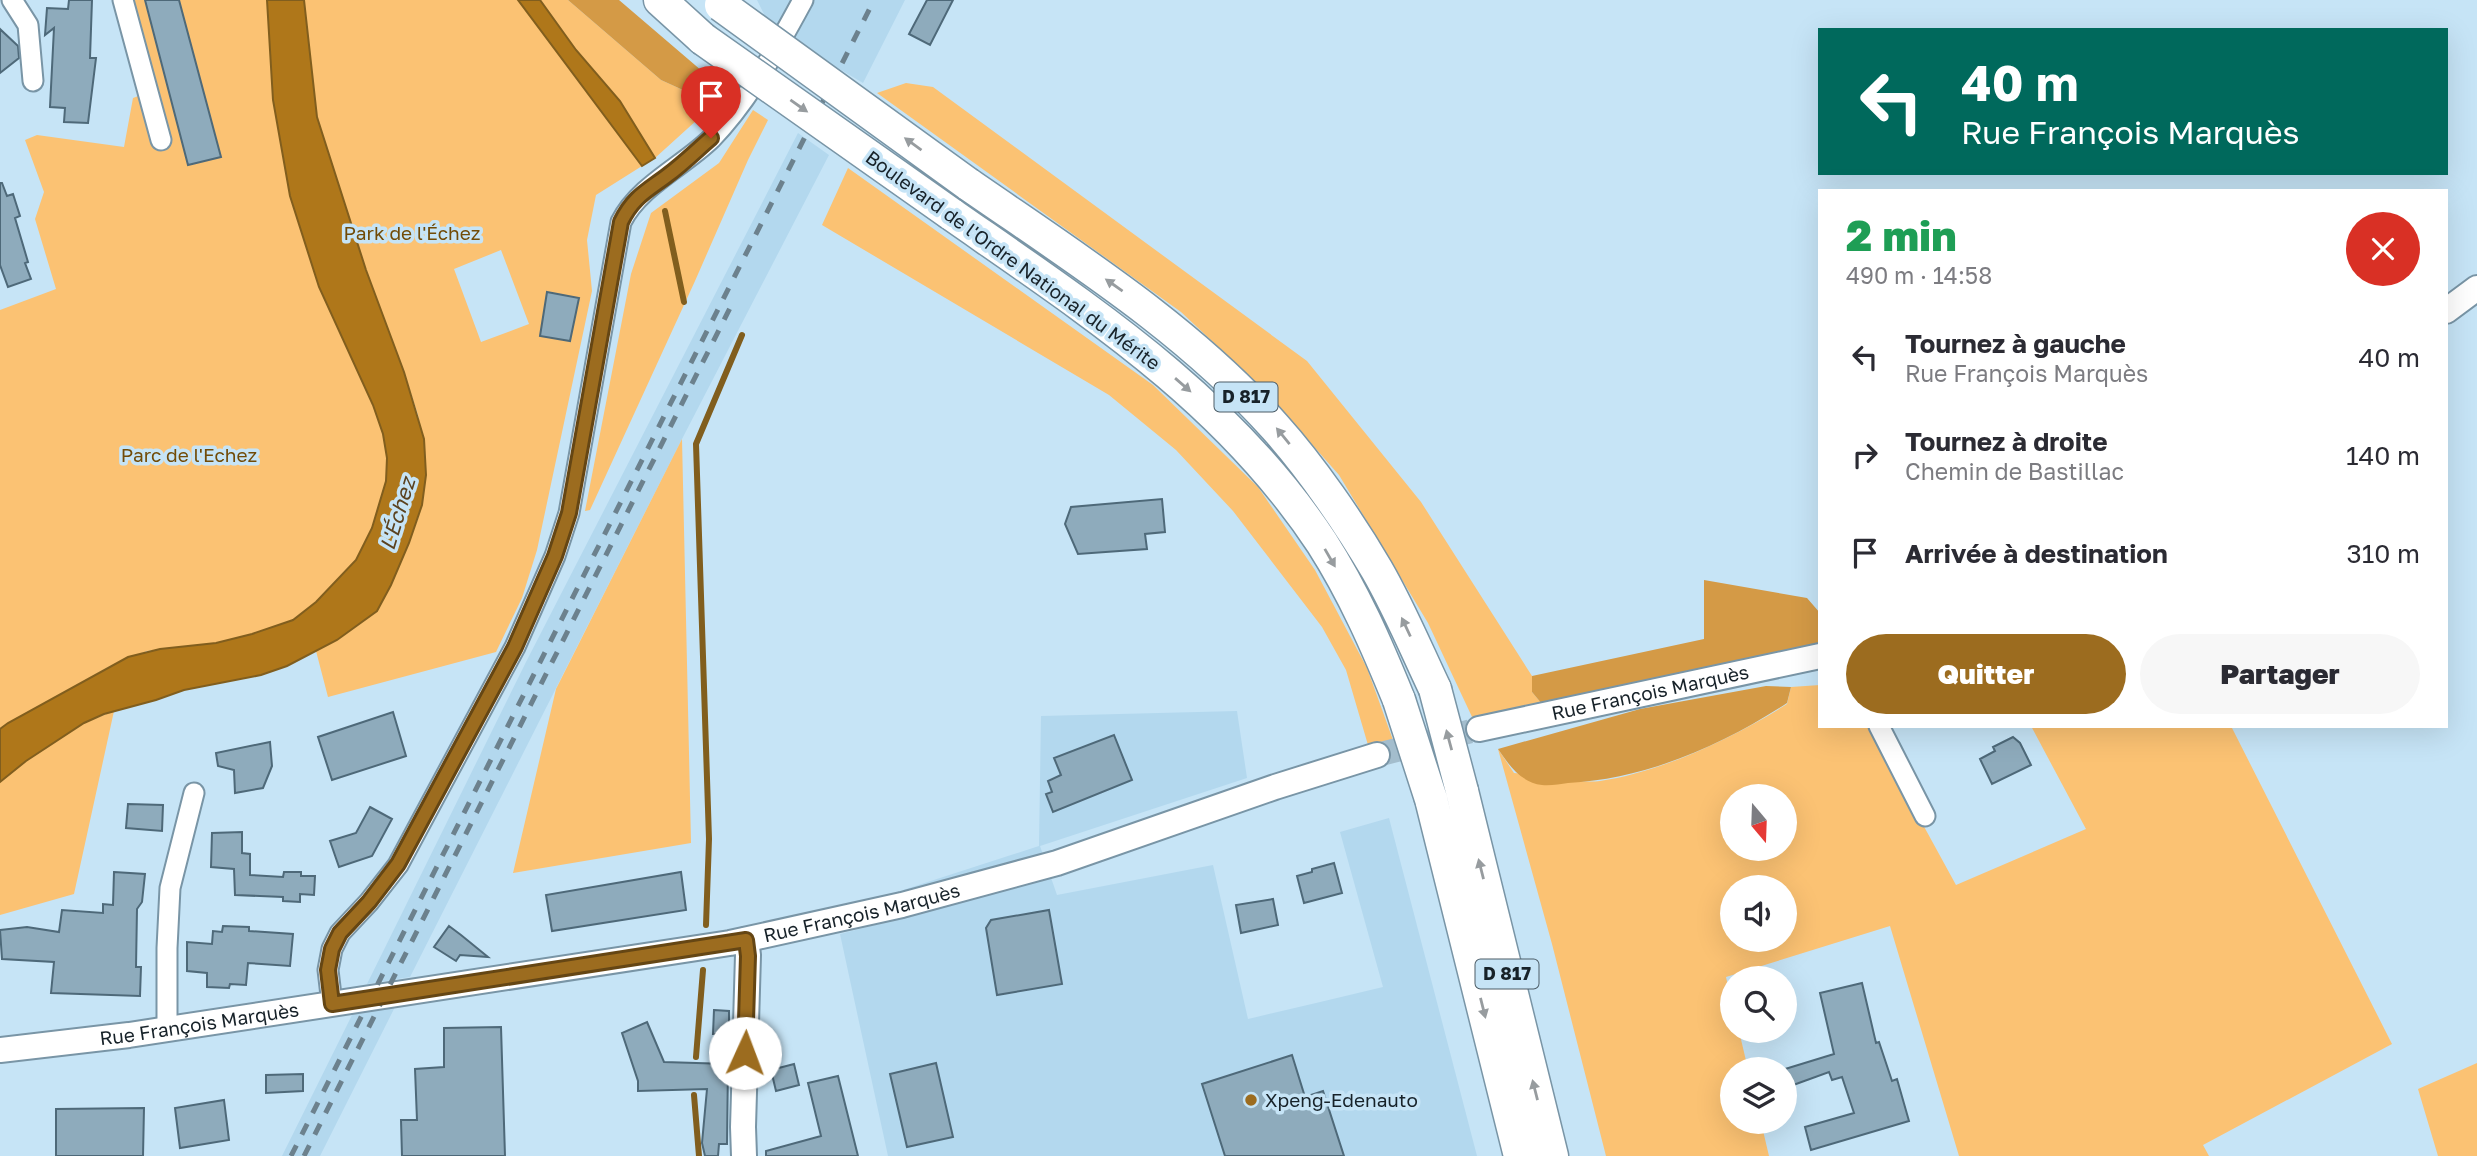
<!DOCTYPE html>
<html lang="fr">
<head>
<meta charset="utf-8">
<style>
	body { margin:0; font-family:"Golos Text",sans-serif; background:#f7f7f7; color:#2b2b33; height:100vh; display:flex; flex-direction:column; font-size:26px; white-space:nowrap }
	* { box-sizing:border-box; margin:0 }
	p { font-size:23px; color:#7c7c81 }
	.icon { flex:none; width:38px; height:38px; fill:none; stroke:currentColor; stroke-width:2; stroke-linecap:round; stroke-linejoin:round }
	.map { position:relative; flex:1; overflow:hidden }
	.details { position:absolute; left:1818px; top:189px; width:630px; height:539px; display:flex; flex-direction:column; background:#fff; border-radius:0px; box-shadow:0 7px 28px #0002 }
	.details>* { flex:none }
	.banner { position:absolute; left:1818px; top:28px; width:630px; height:147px; border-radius:0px; box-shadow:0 7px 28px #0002; background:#00695c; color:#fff; overflow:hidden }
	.needle { width:46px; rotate:161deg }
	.tools { position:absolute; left:1720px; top:784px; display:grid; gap:14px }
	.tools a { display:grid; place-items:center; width:77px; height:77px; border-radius:50%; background:#fff; box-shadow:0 7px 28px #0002; font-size:35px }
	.pin { position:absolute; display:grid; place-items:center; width:60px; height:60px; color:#fff; margin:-72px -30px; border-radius:50% 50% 50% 0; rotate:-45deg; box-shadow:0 0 7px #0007 }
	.pin .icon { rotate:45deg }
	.me { position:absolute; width:77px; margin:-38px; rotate:2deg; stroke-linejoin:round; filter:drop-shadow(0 0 5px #0008) }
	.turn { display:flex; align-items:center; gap:24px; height:147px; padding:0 28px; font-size:32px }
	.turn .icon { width:91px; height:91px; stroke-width:2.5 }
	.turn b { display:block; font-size:49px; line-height:60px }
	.round { display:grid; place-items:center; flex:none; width:74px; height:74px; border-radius:37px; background:#f7f7f7 }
	.head { display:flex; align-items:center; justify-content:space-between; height:119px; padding:0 28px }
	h1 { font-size:42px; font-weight:800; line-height:52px; color:#1e9e55 }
	.cta { display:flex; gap:14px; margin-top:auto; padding:14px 28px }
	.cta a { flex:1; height:80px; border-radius:42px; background:#9c6c1f; color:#fff; font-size:28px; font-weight:800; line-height:80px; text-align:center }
	.cta a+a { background:#f7f7f7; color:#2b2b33 }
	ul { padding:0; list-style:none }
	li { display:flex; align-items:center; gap:21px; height:98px; padding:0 28px }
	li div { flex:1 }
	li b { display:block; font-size:26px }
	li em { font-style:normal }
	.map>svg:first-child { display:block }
</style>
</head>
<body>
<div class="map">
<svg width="2477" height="1156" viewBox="0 0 2477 1156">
	<rect width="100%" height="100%" fill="#c6e4f6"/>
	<path fill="#b3d8ee" d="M757,0H905L863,83L826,61L767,20Z
		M798,133L829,155L682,439L410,977L367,984L526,662Z
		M1237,711L1247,778L1040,846L1057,895L1213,865L1248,1019L1316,1003L1383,987L1340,832L1389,818L1477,1156H888L840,934L906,917L903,890L1039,846L1041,716Z
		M395,1007L320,1156H282L354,1011Z"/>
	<path fill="#fbc273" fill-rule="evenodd" d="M116,0H267L273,100L290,196L319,287L373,405L383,434L387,458L386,481L372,528L356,560L316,602L293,620L252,634L216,643L147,651L110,666L0,729V310L56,289L35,219L44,192L25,140L37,135L124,147L133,98L141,95Z
		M304,0H518L642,166L596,195L587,240L592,291L537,550L522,598L496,652L328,697L316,651L337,640L377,611L391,585L418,519L426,476V458L418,415L404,372L366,270L317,117ZM501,250L529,324L481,342L454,269Z
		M540,0H568L661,80L683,90L702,71L729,91L655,158L620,101L576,50Z
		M906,83L933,87L1307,361L1421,502L1532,676V692L1542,704L1473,719L1428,623L1339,475L1263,389L1181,312L877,93Z
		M753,110L768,120L748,160L695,281L590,510L585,511L631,274L651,213L719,163Z
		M848,168L1153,385L1258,487L1315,570L1367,668L1393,740L1368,745L1346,670L1322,627L1233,511L1176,450L1109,395L822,225Z
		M682,439L691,843L513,873L556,689Z
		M1820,685V726H1869L1956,885L2086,829L2031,726H2231L2392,1044L2203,1145L2209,1156H1959L1890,926L1726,977L1732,1004V1031H1739L1748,1069H1732V1122H1761L1769,1156H1606L1552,944L1498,749L1514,773C1536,775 1581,784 1600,781C1662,772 1735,737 1787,704L1791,687ZM1732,796H1785V849H1732ZM1732,887H1785V940H1732Z
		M114,711L74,894L0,915V782L26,761L84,723Z
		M2477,1063V1156H2438L2418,1089Z"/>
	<path fill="#d49a46" d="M568,0H619L702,71L683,90L661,80Z
		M1704,580L1807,598L1820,613V642L1814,646L1542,704L1532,692V676L1704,639Z
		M1766,686L1791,687L1787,703C1723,745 1646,779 1568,783C1560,784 1550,786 1542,785C1520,782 1509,765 1498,749L1640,709Z"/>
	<path fill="#af771a" stroke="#815e1e" stroke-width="2" d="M267,0H304L317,117L366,270L404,372L424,439L426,475L422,505L409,543L391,585L377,611L337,640L287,666L261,675L184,690L156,700L104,714L84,723L26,761L0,782V729L8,723L128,657L160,649L216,643L252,634L293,620L316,602L356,560L372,528L386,481L387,458L383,434L373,405L319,287L290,196L273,100Z
		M518,0H540L576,50L620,101L655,158L642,166Z"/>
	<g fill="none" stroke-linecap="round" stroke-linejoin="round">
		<path stroke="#815e1e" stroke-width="6" d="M665,211L684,302
			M706,925L709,839L696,444L742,335
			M696,1057L703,970
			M694,1095L699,1156"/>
	</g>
	<path fill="#8eabbc" stroke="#4e6979" stroke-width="2" d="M69,0H92L90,58H96L88,123L64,122L65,108L50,107L54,28L45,35L47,8L68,9Z
		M145,0H179L221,157L188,165Z
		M927,0H953L930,45L909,34Z
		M0,29L18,46L19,58L0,73Z
		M0,183H2L7,196L13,194L20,216L15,218L28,262L25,263L31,279L8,287L0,265Z
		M547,292L579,298L570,341L540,336Z
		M1162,499L1165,532L1145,534L1147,549L1078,554L1065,524L1071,507Z
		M393,712L406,756L332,780L318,737Z
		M1114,735L1132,780L1053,812L1046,794L1052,792L1048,781L1061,775L1054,758Z
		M2013,737L2020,743L2031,765L1992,784L1980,759L1995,751L1993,747Z
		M270,742L272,766L263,788L235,793L234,770L218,766L216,753Z
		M128,804L163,805L162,831L126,828Z
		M370,807L392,819L372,856L339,867L330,841L356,833Z
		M242,832V853L250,854V875L283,877L284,872H301V876H315L314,895L300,894V902L283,901V897L235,895L234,869L211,867L212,833Z
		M1334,863L1342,893L1304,903L1297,876L1312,872V869Z
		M114,872L145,874L142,902L137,909L136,967H141L140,996L51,993L54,962L2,959L0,930L27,927L59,932L62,910L103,913V904L113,905Z
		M681,872L686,910L552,931L546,895Z
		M1273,899L1278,925L1241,933L1236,905Z
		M1049,910L1062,984L997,995L986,928L991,920Z
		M223,926L249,927V931L293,934L290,966L248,963L246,985L230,984L229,988L207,987V973L187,971V942L212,944L213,931L222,932Z
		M449,926L461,935L488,957L460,955L456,961L434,947Z
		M1862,983L1876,1043L1879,1042L1892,1081L1897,1079L1909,1121L1811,1150L1805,1127L1854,1113L1842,1077L1832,1080L1829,1072L1785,1088V1069L1834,1054L1820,993Z
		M714,1010L729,1011V1034H713Z
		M647,1022L664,1062L728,1064L727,1144H719L718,1156H705L702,1143L707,1089L638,1091V1081L622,1033Z
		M501,1027L505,1156H402L401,1120H417L415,1069L444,1067V1028Z
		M1292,1055L1305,1097L1323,1091L1344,1156H1225L1202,1084Z
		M936,1063L953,1137L907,1147L890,1074Z
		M794,1064L799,1085L776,1091L771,1070Z
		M303,1074V1091L266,1093V1075Z
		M838,1076L858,1156H766V1151L821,1136L808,1083Z
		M224,1100L229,1140L180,1148L175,1108Z
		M144,1108L143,1156H56V1109Z"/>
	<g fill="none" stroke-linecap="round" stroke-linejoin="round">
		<path stroke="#a3bdcd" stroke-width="24" stroke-dasharray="24 12" stroke-linecap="butt" d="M1377,755L1479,729"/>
		<g stroke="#7995a6" stroke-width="23">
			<path id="minor" d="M12,0L28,25L33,81
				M123,0L161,140
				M1879,726L1925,816
				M332,1004L328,970L332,949L340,933L369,902L398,865L515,647L555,556L569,513L621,222C639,186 682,167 711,139C749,100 777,48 803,0
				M167,1029V948L170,888L194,793"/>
		</g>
		<g stroke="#7995a6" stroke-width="28">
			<g id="tertiary">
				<path d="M2446,311L2477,288"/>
				<path id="s1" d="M1479,729L1820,656"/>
				<path id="s2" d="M0,1050L129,1035L730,943L902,905L1057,863L1275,787L1377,755"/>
				<path d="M744,1156L743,1127L748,955L746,940"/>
			</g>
		</g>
		<g stroke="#7995a6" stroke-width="35">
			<path id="primary" d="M660,0L703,39
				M968,184C1075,258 1188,329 1275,427C1311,467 1350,524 1377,570C1399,608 1416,649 1435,689
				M951,214C1090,311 1227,399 1322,543C1354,593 1377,646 1399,700
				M1462,791L1552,1156
				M1431,799L1520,1156"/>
		</g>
		<use href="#minor" stroke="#fff" stroke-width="19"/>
		<use href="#tertiary" stroke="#fff" stroke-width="24"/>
		<use href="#primary" stroke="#fff" stroke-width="32"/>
		<path stroke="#6c818d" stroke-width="5" stroke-dasharray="12 12" stroke-linecap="butt" d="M291,1156L874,0
			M304,1156L731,306"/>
		<g stroke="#7995a6" stroke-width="35" stroke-linecap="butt">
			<path id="primary-bridge" d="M721,5L968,184
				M703,39L951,214
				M1435,689L1462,791
				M1399,700L1431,799"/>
		</g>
		<use href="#primary-bridge" stroke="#fff" stroke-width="32"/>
	</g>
	<defs><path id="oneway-solid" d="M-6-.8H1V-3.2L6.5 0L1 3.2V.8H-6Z" transform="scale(1.75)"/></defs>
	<g fill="#979c9f">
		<use href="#oneway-solid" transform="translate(799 106) rotate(35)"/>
		<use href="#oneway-solid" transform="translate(913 144) rotate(-144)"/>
		<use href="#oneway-solid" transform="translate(1114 285) rotate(-145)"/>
		<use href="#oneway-solid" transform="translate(1183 385) rotate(41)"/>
		<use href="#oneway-solid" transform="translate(1283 436) rotate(-129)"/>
		<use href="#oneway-solid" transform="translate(1330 558) rotate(60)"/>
		<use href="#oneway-solid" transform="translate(1406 627) rotate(-115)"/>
		<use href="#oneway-solid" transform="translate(1449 740) rotate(-105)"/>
		<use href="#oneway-solid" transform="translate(1481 869) rotate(-104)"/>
		<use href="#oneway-solid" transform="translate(1483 1008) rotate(76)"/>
		<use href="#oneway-solid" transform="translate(1535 1090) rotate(-104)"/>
	</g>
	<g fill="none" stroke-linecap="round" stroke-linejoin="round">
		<g stroke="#654614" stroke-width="18">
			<path id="route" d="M711,138C697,150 683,164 668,175C647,191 633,197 621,222L569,513L555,556L515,647L398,864L369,902L340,933L332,949L328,970L332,1004L746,940L748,956L745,1053"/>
		</g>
		<use href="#route" stroke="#9c6c1f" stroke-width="12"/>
	</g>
	<circle fill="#9c6c1f" stroke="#c6e4f6" stroke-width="2.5" cx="1251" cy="1100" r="7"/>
	<g text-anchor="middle" stroke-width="7" stroke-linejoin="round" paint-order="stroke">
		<g fill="#c6e4f6" stroke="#4c5c66" stroke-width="2">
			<rect x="1214.5" y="382.5" width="63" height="29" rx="5"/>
			<rect x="1475.5" y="959.5" width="63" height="29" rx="5"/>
		</g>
		<g font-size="18" font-weight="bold" fill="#172229">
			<text x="1246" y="403">D 817</text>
			<text x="1507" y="980">D 817</text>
		</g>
		<g font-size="19" fill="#714b07" stroke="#c6e4f6">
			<text x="412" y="240">Park de l'Échez</text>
			<text x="189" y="462">Parc de l'Echez</text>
		</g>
		<g font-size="19" fill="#172229" stroke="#c6e4f6">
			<text transform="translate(1013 260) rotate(36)" y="7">Boulevard de l'Ordre National du Mérite</text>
			<text dy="7" stroke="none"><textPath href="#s1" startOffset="175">Rue François Marquès</textPath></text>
			<text dy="7" stroke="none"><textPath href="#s2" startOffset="873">Rue François Marquès</textPath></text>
			<text dy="7" stroke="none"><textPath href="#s2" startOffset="201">Rue François Marquès</textPath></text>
		</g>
		<g font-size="19" fill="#172229" stroke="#c6e4f6" text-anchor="start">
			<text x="1265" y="1107">Xpeng-Edenauto</text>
		</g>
		<g font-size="21" font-style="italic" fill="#5b421f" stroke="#c6e4f6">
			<text transform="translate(398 514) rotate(-73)" y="7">L'Échez</text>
		</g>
	</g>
</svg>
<div class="tools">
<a><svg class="needle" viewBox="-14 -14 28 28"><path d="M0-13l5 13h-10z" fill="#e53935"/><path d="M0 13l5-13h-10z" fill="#7c7c81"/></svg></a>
<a><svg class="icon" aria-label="sound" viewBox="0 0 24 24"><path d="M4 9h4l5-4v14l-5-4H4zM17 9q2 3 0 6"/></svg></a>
<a><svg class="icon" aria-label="search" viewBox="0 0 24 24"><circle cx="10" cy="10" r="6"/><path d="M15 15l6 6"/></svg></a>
<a><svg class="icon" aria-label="layers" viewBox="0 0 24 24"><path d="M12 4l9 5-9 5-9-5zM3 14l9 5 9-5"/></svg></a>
</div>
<div class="pin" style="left:711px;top:138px;background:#d93025"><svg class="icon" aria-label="arrive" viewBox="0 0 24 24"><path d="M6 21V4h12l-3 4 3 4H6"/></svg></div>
<svg class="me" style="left:745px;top:1053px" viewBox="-20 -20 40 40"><circle r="19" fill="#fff"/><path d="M0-13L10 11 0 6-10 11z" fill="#9c6c1f"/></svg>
<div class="banner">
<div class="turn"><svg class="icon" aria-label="left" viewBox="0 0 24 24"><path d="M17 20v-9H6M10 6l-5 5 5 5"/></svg><div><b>40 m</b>Rue François Marquès</div></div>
</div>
<section class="details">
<div class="head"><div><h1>2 min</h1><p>490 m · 14:58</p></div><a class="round" style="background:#d93025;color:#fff"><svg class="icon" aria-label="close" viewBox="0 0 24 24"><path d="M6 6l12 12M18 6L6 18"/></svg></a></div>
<ul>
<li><svg class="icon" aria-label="left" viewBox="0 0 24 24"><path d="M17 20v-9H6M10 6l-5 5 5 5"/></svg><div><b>Tournez à gauche</b><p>Rue François Marquès</p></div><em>40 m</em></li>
<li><svg class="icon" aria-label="right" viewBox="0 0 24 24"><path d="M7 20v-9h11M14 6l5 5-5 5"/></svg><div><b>Tournez à droite</b><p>Chemin de Bastillac</p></div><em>140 m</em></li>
<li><svg class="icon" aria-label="arrive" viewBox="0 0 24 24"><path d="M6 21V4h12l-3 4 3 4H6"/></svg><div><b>Arrivée à destination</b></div><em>310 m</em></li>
</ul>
<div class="cta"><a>Quitter</a><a>Partager</a></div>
</section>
</div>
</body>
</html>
